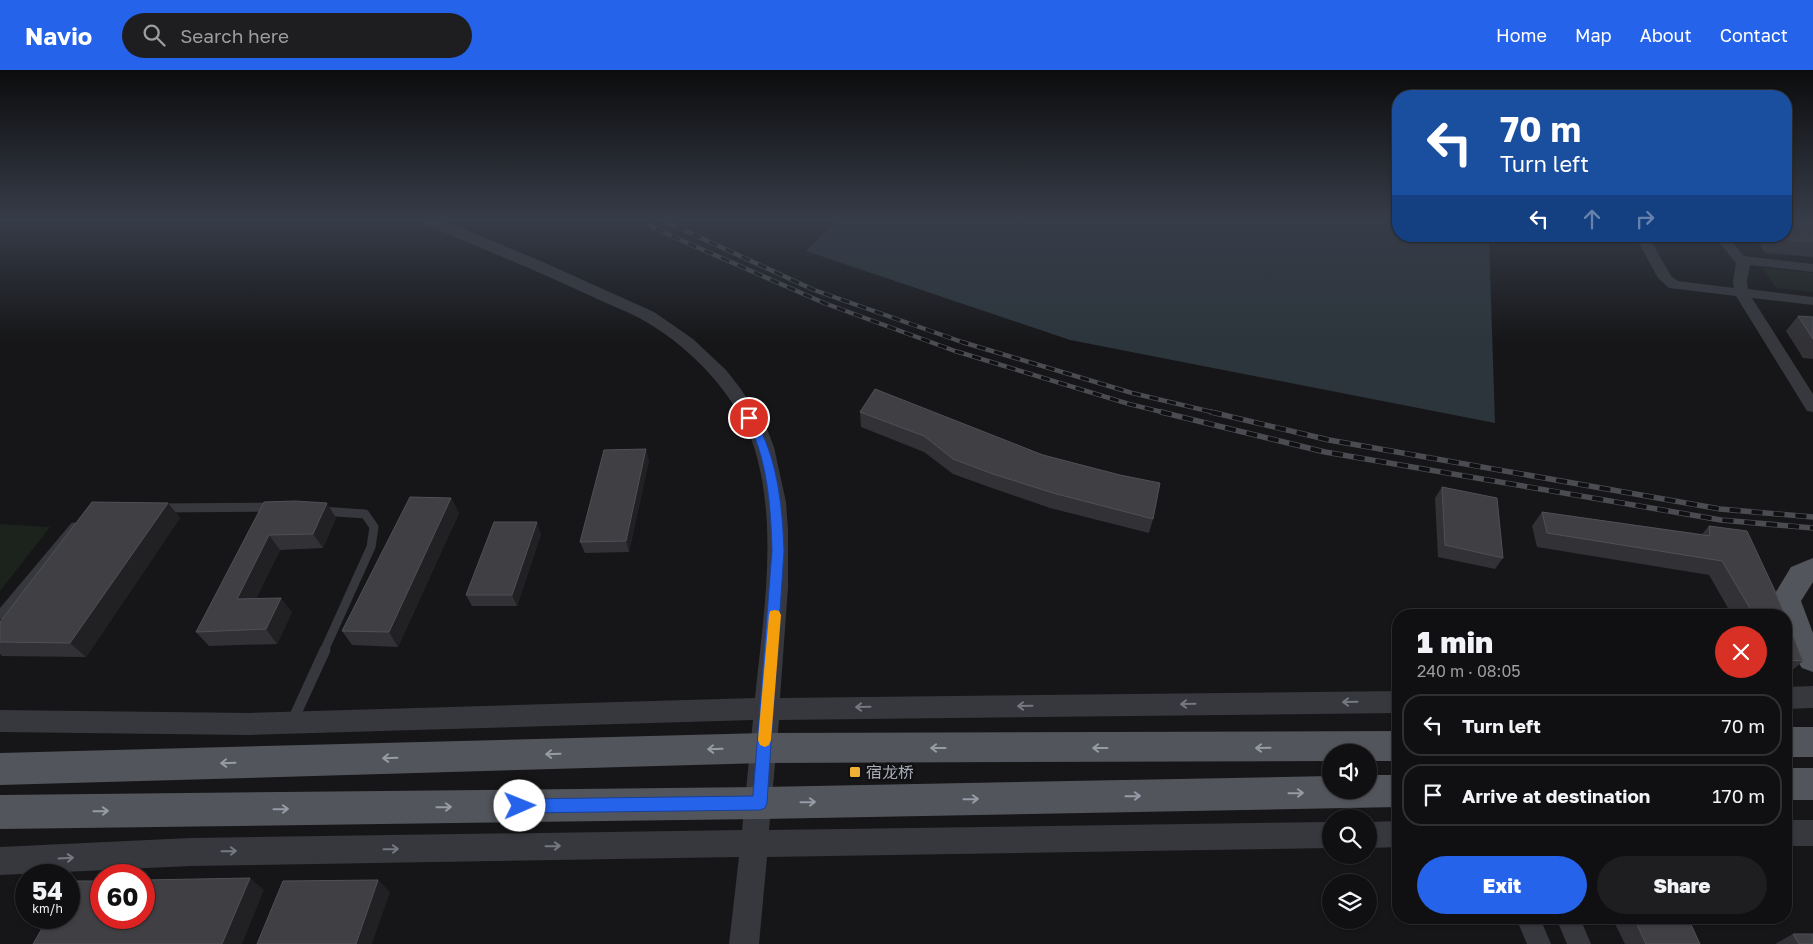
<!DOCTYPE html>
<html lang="en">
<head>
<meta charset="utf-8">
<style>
	body { margin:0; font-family:"Golos Text","Noto Sans SC",sans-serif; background:#1e1e20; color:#f1f3f6; height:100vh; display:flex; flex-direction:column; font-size:19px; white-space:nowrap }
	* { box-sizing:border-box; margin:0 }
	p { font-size:16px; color:#9c9d9f }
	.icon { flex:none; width:28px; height:28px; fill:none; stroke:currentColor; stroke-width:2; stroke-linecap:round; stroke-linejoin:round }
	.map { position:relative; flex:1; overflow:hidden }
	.panel { position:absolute; left:1392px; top:539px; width:400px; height:315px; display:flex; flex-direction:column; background:#101012; border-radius:20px; box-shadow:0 1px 4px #0004,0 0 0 1px #303032 }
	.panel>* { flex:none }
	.banner { position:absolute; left:1392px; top:20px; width:400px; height:152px; border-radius:20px; box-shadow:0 1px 4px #0004,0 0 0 1px #303032; background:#1a4fa0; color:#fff; overflow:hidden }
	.fabs { position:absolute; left:1322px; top:674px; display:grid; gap:10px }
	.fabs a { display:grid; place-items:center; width:55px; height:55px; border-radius:50%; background:#101012; box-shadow:0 1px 4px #0004,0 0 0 1px #303032; font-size:25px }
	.speed { position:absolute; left:15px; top:794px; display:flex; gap:10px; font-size:25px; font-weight:700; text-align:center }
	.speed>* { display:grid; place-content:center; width:65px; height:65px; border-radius:50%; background:#101012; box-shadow:0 1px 4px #0004,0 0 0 1px #303032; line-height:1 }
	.speed small { font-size:12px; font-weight:400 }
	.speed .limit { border:8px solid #d22; background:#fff; color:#111 }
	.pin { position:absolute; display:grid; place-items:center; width:42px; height:42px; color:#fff; margin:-21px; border:2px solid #fff; border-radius:50%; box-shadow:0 1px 5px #0007 }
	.me { position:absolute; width:55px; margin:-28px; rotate:89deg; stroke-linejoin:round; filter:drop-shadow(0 0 4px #0008) }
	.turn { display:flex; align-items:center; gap:18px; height:105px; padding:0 25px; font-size:22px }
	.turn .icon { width:65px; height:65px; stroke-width:2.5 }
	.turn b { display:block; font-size:35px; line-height:42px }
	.lanes { display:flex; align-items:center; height:48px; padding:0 25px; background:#0003; justify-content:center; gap:25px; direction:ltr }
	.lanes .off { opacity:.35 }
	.round { display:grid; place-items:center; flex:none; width:52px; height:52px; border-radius:26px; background:#1e1e20 }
	.head { display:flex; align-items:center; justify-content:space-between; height:85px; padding:0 25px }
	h1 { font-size:30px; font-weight:800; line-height:38px }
	.action { display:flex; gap:10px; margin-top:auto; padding:10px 25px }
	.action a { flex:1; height:58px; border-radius:30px; background:#2563eb; color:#fff; font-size:20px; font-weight:800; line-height:58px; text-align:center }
	.action a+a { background:#1e1e20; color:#f1f3f6 }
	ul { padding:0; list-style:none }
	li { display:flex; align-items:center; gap:15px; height:62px; margin:0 10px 8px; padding:0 15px; border:2px solid #303032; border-radius:20px }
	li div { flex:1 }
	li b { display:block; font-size:19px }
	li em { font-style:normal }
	header { display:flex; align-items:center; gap:30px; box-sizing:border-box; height:70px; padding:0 25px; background:#2563eb; color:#fff }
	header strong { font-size:24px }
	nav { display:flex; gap:28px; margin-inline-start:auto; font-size:18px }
	.search { width:350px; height:45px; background:#1e1e20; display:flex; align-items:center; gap:12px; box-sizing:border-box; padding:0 18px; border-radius:28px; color:#9c9d9f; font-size:19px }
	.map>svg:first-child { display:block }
</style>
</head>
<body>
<header>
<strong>Navio</strong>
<div class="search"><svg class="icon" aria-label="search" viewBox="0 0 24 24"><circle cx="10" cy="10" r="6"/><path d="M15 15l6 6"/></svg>Search here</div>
<nav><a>Home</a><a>Map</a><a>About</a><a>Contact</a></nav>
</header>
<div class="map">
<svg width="1813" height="874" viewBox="0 0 1813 874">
	<rect width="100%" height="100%" fill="#161618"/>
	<path fill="#1c231d" d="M1763,198L1813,203V222L1776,218Z
		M0,454L50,457L0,521Z"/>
	<path fill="#2c353c" d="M838,149H1399V166H1487L1489,168L1495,353L1070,270L806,181Z"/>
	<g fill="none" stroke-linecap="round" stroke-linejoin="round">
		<path stroke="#37383d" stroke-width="9" d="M159,438L273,437
			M321,441L365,444L374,457L371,477L324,581
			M0,545L74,457"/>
		<path stroke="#37383d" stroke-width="11" d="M292,652L325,580"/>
		<path fill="#37383d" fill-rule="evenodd" d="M1635,166H1648L1671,206L1678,211L1734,218L1733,211L1736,193L1714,166H1727L1744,186L1813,194V202L1750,195L1747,211L1748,219L1813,227V235L1752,228L1813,324V342L1807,341L1736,226L1669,218L1658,208Z
			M1516,848H1540L1551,874H1527Z
			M1556,848H1580L1591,874H1567Z"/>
		<path fill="#37383d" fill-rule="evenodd" d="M417,149H440L543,192L654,242L693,269L726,300L740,318L767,359L774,377L786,432L788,460V517L780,628L1399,621V643L779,650L769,760L1331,752V778L767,787L759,874H729L739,787L190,796L0,805V777L190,768L742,760L753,650L249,665L0,662V640L249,643L755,628C763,547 779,457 754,377C738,327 692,279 648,253C630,242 611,236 593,227C536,200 478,177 419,152Z
			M1813,616V638L1786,639V617Z
			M1786,750H1813V776H1786Z
			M1399,751V777L1369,778V752Z"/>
		<path fill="#53555c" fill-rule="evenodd" d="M1813,488V512L1801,531L1813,563V602L1802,598L1786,574V545H1775L1771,530L1791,497Z
			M1786,657H1813V687H1786Z
			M1399,661V691H1369V682H1331V691L764,693L0,715V683L764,663Z
			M1786,698H1813V730H1786Z
			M1369,705H1399V737L760,749L0,759V725L760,717L1331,706V720H1369Z"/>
		<g stroke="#4a4c52" stroke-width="4.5">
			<path id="rail-far1" d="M640,149L658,160L824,233L955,281L1129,334L1166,343
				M660,149L814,220L962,272L1132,323L1216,343"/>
		</g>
		<g stroke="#4a4c52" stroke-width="5.5">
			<path id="rail" d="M1161,342L1325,382L1721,450L1813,458
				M1211,342L1329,370L1720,439L1813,447"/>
		</g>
		<use href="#rail-far1" stroke="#111113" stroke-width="3" stroke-dasharray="9" stroke-linecap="butt"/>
		<use href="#rail" stroke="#111113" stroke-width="4" stroke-dasharray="11" stroke-linecap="butt"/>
	</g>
	<path fill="#323236" d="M1813,149V187L1765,183L1754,166H1786Z
		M1798,246L1813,247V289L1803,288L1786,261Z
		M860,342L1153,449L1149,463L1050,438L992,418L953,404L924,382L861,357Z
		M649,390L629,482L585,483L580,472Z
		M1442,417L1503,488L1495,499L1438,487L1435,428Z
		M451,428L459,443L398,577L352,575L342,561Z
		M295,431L336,448L323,478L280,480L256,529L292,542L277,574L209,576L196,562Z
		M168,433L180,448L86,587L2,586L0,584V552Z
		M1542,442L1702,464L1709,456L1785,545H1732L1709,505L1537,477L1532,456Z
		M541,464L517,536H472L466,525Z
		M1786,548L1803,591L1788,604H1786Z
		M1612,848H1688L1700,874H1625Z
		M1793,864L1813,874H1775Z"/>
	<path fill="#212124" d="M646,379L649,390L629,482L626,471Z
		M451,428L459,443L398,577L389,562Z
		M168,433L180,448L86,587L70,573Z
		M327,433L336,448L323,478L313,464Z
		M537,452L541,464L517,536L512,525Z
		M269,465L280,480L249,544L237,529Z
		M281,528L292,542L277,574L266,559Z
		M250,808L264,820L242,874H222Z
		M378,810L390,822L372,874H356Z"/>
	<path fill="#3f3f44" stroke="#4f5156" d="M1786,149H1813V172L1776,169L1774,166H1786Z
		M1798,246L1813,247V269Z
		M875,319L1043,385L1120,405L1160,413L1153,449L1053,423L993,404L953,389L924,366L860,342Z
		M646,379L626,471L580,472L604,380Z
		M1442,417L1497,428L1503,488L1445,475Z
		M410,427L451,428L389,562L342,561Z
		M295,431L327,433L313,464L269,465L237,529L281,528L266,559L196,562L264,432Z
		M92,432L168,433L70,573L0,572V552Z
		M1542,442L1710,466L1709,456L1747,461L1775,521L1785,545H1754L1722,491L1547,463Z
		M494,452H537L512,525H466Z
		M1786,548L1803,591L1786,590Z
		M250,808L222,874H33L48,848H69V811H101V848H144V810Z
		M378,810L356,874H257L283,811Z
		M1634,848H1688L1700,874H1646Z
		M1793,864H1813V874H1799Z"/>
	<defs><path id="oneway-shaft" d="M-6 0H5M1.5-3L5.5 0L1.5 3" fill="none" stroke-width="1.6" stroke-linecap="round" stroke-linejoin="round" transform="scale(1.25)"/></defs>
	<g stroke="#757881">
		<use href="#oneway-shaft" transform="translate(1350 632) rotate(179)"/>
		<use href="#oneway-shaft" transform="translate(1188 634) rotate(179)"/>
		<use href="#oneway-shaft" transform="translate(1025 636) rotate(179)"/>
		<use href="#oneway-shaft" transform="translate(863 637) rotate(179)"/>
		<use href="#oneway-shaft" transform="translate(553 776) rotate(-1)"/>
		<use href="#oneway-shaft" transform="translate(391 779) rotate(-1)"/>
		<use href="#oneway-shaft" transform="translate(229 781) rotate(-1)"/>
		<use href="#oneway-shaft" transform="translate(66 788) rotate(-3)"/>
	</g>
	<g stroke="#979ba6">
		<use href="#oneway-shaft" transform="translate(938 678) rotate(-180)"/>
		<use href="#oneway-shaft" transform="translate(1100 678) rotate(-180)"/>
		<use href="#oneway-shaft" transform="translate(1263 678) rotate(179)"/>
		<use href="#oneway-shaft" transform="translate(715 679) rotate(178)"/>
		<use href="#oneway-shaft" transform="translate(553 684) rotate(178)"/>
		<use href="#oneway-shaft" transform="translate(390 688) rotate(178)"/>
		<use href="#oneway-shaft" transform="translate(228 693) rotate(178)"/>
		<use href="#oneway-shaft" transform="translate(1296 723) rotate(-1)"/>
		<use href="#oneway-shaft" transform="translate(1133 726) rotate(-1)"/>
		<use href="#oneway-shaft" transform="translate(971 729) rotate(-1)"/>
		<use href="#oneway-shaft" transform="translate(808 732) rotate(-1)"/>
		<use href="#oneway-shaft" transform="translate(444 737) rotate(-1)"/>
		<use href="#oneway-shaft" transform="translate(281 739) rotate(-1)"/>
		<use href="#oneway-shaft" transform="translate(101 741) rotate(-1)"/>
	</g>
	<linearGradient id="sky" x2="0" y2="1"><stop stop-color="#0c0c0d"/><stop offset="0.55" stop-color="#363c48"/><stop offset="1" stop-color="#363c48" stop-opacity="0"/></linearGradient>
	<rect width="1813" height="272" fill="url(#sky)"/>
	<path fill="#2563eb" stroke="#184099" d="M749,345L753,346C778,388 782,434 784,481L767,733L765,738L760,740L520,743L515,741L513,736L515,731L520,729L753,726L772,481C771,446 769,410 758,376C755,367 749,357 744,348Z"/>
	<path fill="#f59e0b" d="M775,540L779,541L781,545L771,670L769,675L765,677L760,675L758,670L769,545L770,541Z"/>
	<rect fill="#f2b134" stroke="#111113" stroke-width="2" x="849" y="696" width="12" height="12" rx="2.5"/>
	<g text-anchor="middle" stroke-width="5" stroke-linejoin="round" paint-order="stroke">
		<g font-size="16" fill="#a8adb8" stroke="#111113" text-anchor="start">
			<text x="866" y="708">宿龙桥</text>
		</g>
	</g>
</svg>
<div class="fabs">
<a><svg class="icon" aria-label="sound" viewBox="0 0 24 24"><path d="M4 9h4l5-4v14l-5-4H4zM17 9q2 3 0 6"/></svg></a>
<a><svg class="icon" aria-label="search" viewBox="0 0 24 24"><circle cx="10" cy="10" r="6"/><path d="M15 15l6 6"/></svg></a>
<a><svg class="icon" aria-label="layers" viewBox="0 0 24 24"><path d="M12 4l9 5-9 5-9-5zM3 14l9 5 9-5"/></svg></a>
</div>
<div class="speed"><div>54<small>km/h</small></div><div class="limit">60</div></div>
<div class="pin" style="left:749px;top:348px;background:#d93025"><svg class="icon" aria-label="arrive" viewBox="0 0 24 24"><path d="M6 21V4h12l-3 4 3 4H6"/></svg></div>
<svg class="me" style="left:520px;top:736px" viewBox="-20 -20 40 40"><circle r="19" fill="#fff"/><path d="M0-13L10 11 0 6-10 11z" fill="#2563eb"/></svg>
<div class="banner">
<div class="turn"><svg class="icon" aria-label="left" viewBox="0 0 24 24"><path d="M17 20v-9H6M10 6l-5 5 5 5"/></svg><div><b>70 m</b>Turn left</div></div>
<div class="lanes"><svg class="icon" aria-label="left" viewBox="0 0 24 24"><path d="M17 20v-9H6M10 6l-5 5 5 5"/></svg><svg class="icon off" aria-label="ahead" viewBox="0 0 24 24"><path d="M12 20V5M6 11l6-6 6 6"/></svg><svg class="icon off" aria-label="right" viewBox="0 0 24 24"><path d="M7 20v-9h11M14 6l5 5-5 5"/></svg></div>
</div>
<section class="panel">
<div class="head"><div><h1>1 min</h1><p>240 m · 08:05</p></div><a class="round" style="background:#d93025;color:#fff"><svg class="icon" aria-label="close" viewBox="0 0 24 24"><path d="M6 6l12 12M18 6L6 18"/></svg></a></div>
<ul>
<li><svg class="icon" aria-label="left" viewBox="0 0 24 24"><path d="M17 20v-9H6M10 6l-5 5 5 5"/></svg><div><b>Turn left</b></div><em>70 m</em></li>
<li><svg class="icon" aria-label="arrive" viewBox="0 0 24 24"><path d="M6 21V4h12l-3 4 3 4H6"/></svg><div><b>Arrive at destination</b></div><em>170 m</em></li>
</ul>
<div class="action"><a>Exit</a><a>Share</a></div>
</section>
</div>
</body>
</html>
